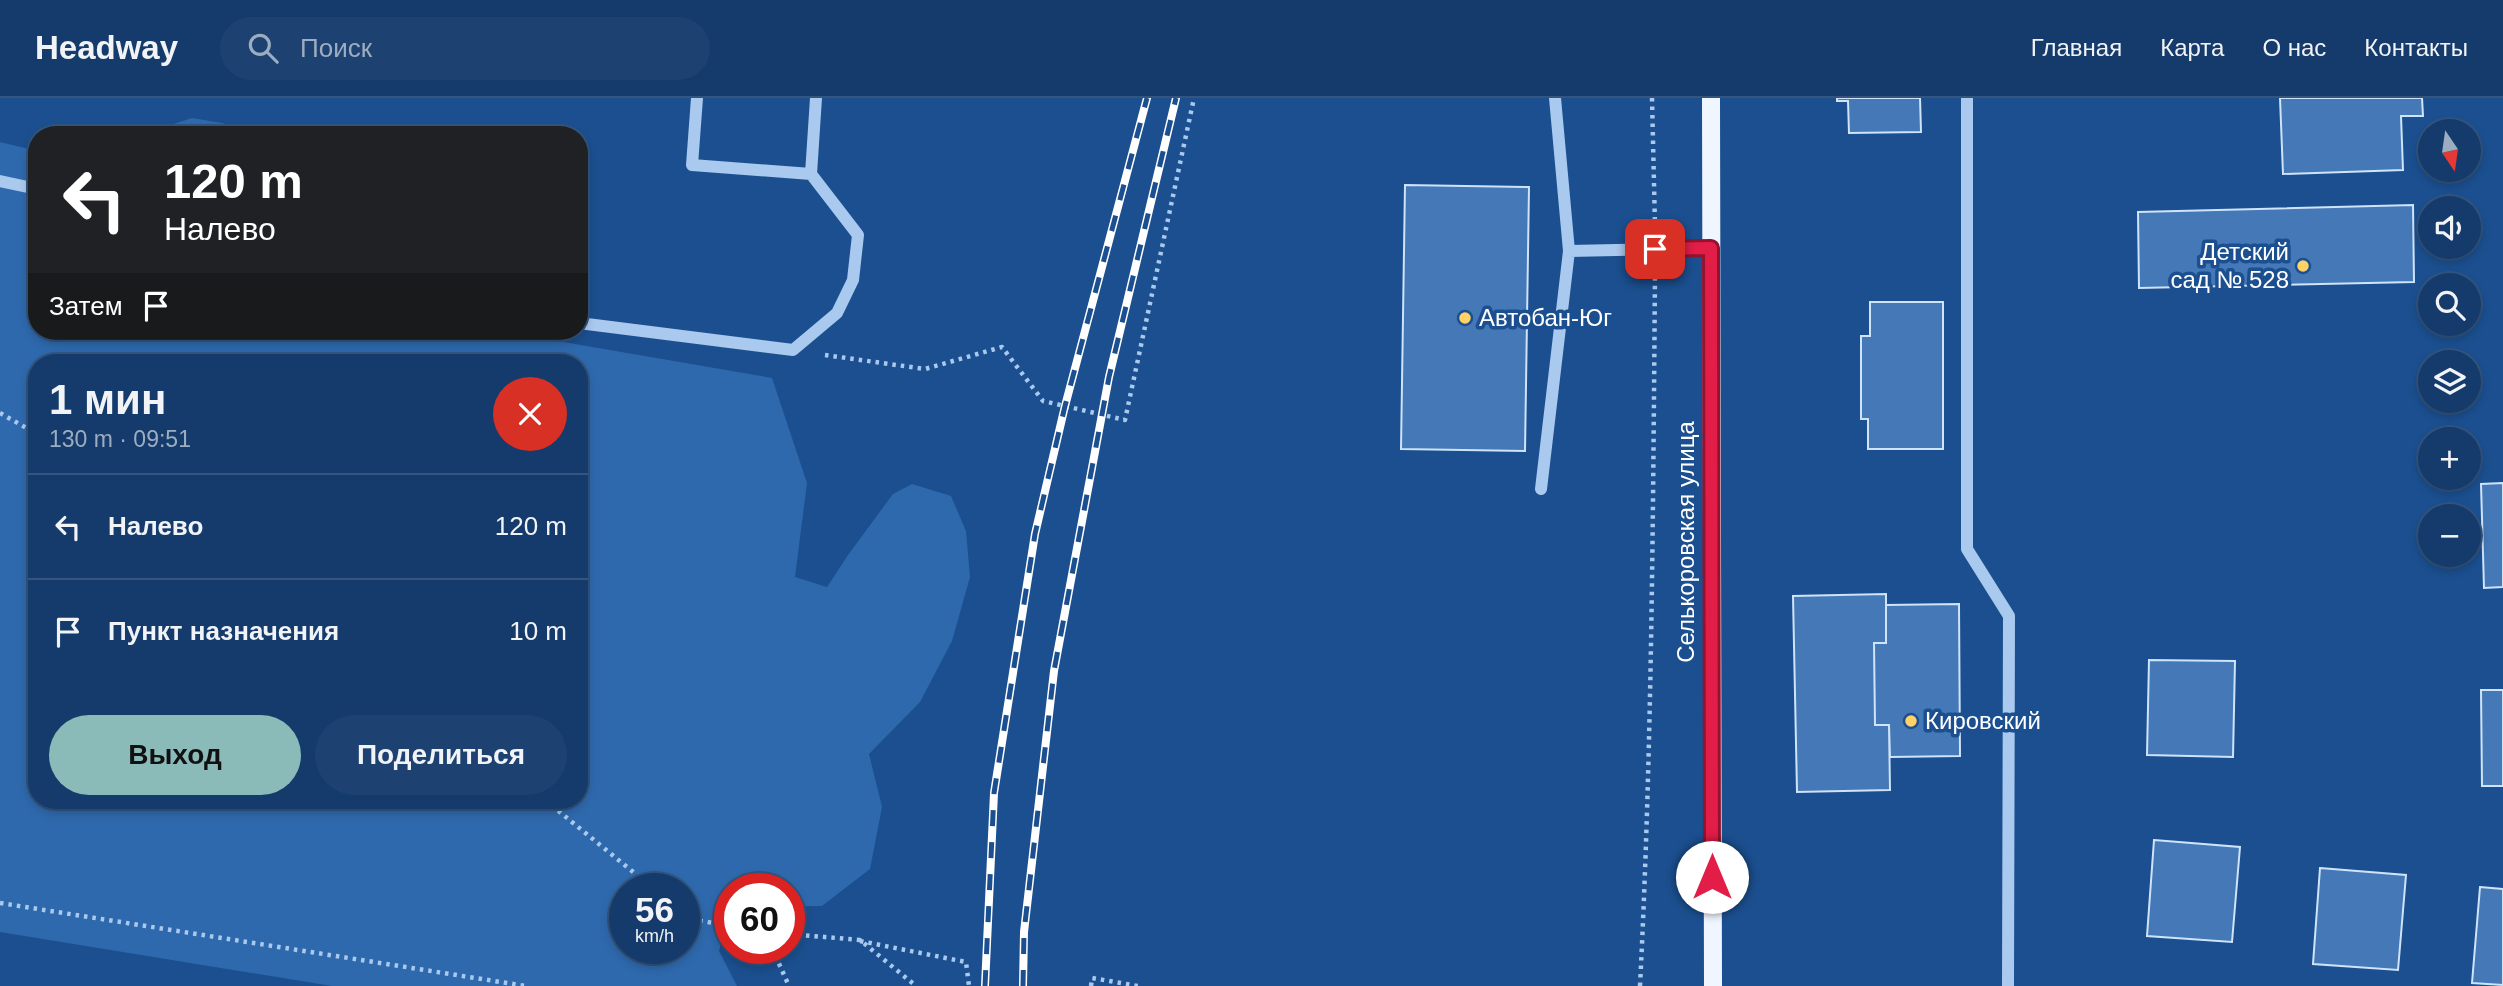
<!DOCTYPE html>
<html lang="ru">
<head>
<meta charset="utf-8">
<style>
	body { margin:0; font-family:Helvetica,sans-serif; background:#1d4271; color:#f1f3f6; height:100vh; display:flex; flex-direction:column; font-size:26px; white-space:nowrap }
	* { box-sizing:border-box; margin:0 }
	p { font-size:23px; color:#9dadc1 }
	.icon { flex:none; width:38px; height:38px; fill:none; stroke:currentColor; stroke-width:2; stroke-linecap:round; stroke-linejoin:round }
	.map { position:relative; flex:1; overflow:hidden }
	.details { position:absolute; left:28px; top:256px; width:560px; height:455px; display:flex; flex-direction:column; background:#143b6b; border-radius:28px; box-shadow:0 4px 10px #0003,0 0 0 2px #33557e }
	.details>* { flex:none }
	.hud { position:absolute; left:28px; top:28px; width:560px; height:214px; border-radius:28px; box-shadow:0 4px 10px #0003,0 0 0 2px #33557e; background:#202124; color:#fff; overflow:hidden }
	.needle { width:46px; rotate:167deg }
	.buttons { position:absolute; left:2418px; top:21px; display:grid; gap:14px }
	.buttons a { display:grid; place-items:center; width:63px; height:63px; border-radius:50%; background:#143b6b; box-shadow:0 4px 10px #0003,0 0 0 2px #33557e; font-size:35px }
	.speed { position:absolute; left:609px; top:775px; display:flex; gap:14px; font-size:35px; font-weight:700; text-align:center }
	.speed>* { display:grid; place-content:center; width:91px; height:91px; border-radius:50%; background:#143b6b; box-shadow:0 4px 10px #0003,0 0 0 2px #33557e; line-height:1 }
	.speed small { font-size:18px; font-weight:400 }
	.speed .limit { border:10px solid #d22; background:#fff; color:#111 }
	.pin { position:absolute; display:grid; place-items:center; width:60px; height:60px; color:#fff; margin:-30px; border-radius:14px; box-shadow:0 4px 10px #0006 }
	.me { position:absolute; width:77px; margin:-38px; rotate:0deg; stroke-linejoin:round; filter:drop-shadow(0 0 5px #0008) }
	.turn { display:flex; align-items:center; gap:24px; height:147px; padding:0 21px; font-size:32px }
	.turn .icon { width:91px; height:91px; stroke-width:2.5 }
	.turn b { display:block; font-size:49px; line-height:60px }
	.then { display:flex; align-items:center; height:66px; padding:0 21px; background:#0003; gap:14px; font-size:26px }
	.round { display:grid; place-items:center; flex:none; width:74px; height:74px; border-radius:37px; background:#1d4271 }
	.head { display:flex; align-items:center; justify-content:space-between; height:119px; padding:0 21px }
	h1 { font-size:42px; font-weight:700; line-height:52px }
	.action { display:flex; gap:14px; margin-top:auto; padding:14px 21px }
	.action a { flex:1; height:80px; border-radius:42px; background:#8bbbb9; color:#111; font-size:28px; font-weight:700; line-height:80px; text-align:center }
	.action a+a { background:#1d4271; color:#f1f3f6 }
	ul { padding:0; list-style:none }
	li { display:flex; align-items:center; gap:21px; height:105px; padding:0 21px; border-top:2px solid #33557e }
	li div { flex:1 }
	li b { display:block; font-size:26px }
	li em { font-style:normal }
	header { display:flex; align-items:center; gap:42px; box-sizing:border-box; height:98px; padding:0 35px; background:#143b6b; border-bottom:2px solid #33557e }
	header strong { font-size:33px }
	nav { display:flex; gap:38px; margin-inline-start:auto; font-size:24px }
	.search { width:490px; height:63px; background:#1d4271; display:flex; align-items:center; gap:18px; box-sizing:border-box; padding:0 24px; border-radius:38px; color:#9dadc1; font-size:26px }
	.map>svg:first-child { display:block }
</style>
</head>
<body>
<header>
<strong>Headway</strong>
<div class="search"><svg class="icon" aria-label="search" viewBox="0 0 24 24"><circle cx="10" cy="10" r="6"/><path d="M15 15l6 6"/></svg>Поиск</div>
<nav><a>Главная</a><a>Карта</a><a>О нас</a><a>Контакты</a></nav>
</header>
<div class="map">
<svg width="2503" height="888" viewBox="0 0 2503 888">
	<rect width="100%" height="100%" fill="#1b4f8f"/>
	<path fill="#2e69ad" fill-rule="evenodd" d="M192,20L222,25L264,37H153L158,31Z
		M0,44L37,53V233H499L772,280L807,385L795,479L827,489L848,457L893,396L912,386L951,398L966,433L970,479L952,543L920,604L869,656L882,709L870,771L822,808H789V791H730V812L719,853L737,888H332L0,834ZM37,264H579V702H37ZM625,791H684V850H625Z"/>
	<path fill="#4478b7" stroke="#cfe3fa" stroke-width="2" d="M1837,0H1920L1921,34L1849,35L1848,3H1837Z
		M2280,0H2422L2423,18H2401L2403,72L2283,76Z
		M1405,87L1529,89L1525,353L1401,351Z
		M2413,107L2414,184L2139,190L2138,114Z
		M1870,204H1943V351H1868V321H1861V238H1870Z
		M2503,385V489L2484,490L2481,386Z
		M1886,496V545H1874L1875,627H1889L1890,692L1797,694L1793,498Z
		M1959,506L1960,658L1890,659L1889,627H1875L1874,545H1886V507Z
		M2149,562L2235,563L2233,659L2147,657Z
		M2481,592H2503V688H2482Z
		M2154,742L2240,749L2232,844L2147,838Z
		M2320,770L2406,777L2398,872L2313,866Z
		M2480,789L2503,791V887L2472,885Z"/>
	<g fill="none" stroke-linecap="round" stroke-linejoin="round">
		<path stroke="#a9c9ee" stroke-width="4.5" stroke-dasharray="3.5 5" stroke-linecap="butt" d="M1652,0L1655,128
			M825,257L925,271L1002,249L1043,303L1125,322L1194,0
			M0,315L37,336
			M545,702L654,791
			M0,805L526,888
			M684,816L691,821L730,828
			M789,836L860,842L916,888
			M860,843L966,864L969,888
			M772,850L789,888
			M1091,888L1092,880L1138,888
			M1640,888C1652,650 1653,413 1655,175"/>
		<path stroke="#a9c9ee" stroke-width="12" d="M697,0L692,67L811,76
			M1967,0V451L2009,518L2008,888
			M0,83L37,91
			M1569,153L1711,150
			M579,225L793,252L837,215L853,182L858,137L811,76L816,0
			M1541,391L1569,153L1555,0"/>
		<path stroke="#f0f6ff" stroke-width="18" d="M1711,0L1713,888"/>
		<g stroke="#fff" stroke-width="8">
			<path id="rail" d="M985,888L994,695L1035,436L1065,308L1147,0
				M1023,888L1024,834L1054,573L1109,279L1176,0"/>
		</g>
		<use href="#rail" stroke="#1b4f8f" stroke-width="5" stroke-dasharray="16" stroke-linecap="butt"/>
	</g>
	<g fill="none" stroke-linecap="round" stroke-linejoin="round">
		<g stroke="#92132f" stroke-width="18">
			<path id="route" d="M1655,151L1711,150L1712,779"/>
		</g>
		<use href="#route" stroke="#e11d48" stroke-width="12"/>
	</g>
	<g fill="#ffd166" stroke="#1b4f8f" stroke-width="2.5">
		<circle cx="2303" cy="168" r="7"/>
		<circle cx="1465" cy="220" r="7"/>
		<circle cx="1911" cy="623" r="7"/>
	</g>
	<g text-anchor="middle" stroke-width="7" stroke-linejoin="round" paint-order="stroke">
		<g font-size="24" fill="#fff" stroke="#1b4f8f" text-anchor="start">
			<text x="2289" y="162" text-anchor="end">Детский<tspan x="2289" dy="28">сад № 528</tspan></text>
			<text x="1479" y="228">Автобан-Юг</text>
			<text x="1925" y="631">Кировский</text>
		</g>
		<g font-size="24" fill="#fff" stroke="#1b4f8f">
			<text transform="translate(1686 444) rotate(-90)" y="8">Селькоровская улица</text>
		</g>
	</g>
</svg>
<div class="buttons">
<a><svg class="needle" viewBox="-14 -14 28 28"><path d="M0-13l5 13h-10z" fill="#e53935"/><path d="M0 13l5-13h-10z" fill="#9dadc1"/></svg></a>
<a><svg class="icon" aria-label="sound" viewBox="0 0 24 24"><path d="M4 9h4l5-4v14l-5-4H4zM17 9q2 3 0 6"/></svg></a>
<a><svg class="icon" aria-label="search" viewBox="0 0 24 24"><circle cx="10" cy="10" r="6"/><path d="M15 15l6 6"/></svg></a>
<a><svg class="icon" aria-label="layers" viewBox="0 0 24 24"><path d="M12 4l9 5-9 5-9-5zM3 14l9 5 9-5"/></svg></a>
<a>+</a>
<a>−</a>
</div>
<div class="speed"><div>56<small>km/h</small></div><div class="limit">60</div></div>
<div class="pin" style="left:1655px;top:151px;background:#d93025"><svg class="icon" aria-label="arrive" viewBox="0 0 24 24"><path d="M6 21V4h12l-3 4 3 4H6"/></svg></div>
<svg class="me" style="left:1712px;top:779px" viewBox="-20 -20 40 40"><circle r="19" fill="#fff"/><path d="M0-13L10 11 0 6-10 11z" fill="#e11d48"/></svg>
<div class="hud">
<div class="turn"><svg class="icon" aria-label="left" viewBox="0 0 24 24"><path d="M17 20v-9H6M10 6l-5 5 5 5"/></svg><div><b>120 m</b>Налево</div></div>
<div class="then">Затем<svg class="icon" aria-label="arrive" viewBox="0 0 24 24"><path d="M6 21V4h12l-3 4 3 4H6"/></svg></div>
</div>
<section class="details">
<div class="head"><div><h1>1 мин</h1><p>130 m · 09:51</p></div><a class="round" style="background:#d93025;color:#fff"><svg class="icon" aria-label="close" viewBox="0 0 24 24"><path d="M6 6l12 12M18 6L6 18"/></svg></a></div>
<ul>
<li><svg class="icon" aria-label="left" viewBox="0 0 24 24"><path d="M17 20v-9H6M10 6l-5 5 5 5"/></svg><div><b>Налево</b></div><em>120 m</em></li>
<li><svg class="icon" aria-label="arrive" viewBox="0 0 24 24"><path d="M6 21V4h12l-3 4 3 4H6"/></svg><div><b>Пункт назначения</b></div><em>10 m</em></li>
</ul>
<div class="action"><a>Выход</a><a>Поделиться</a></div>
</section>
</div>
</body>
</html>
